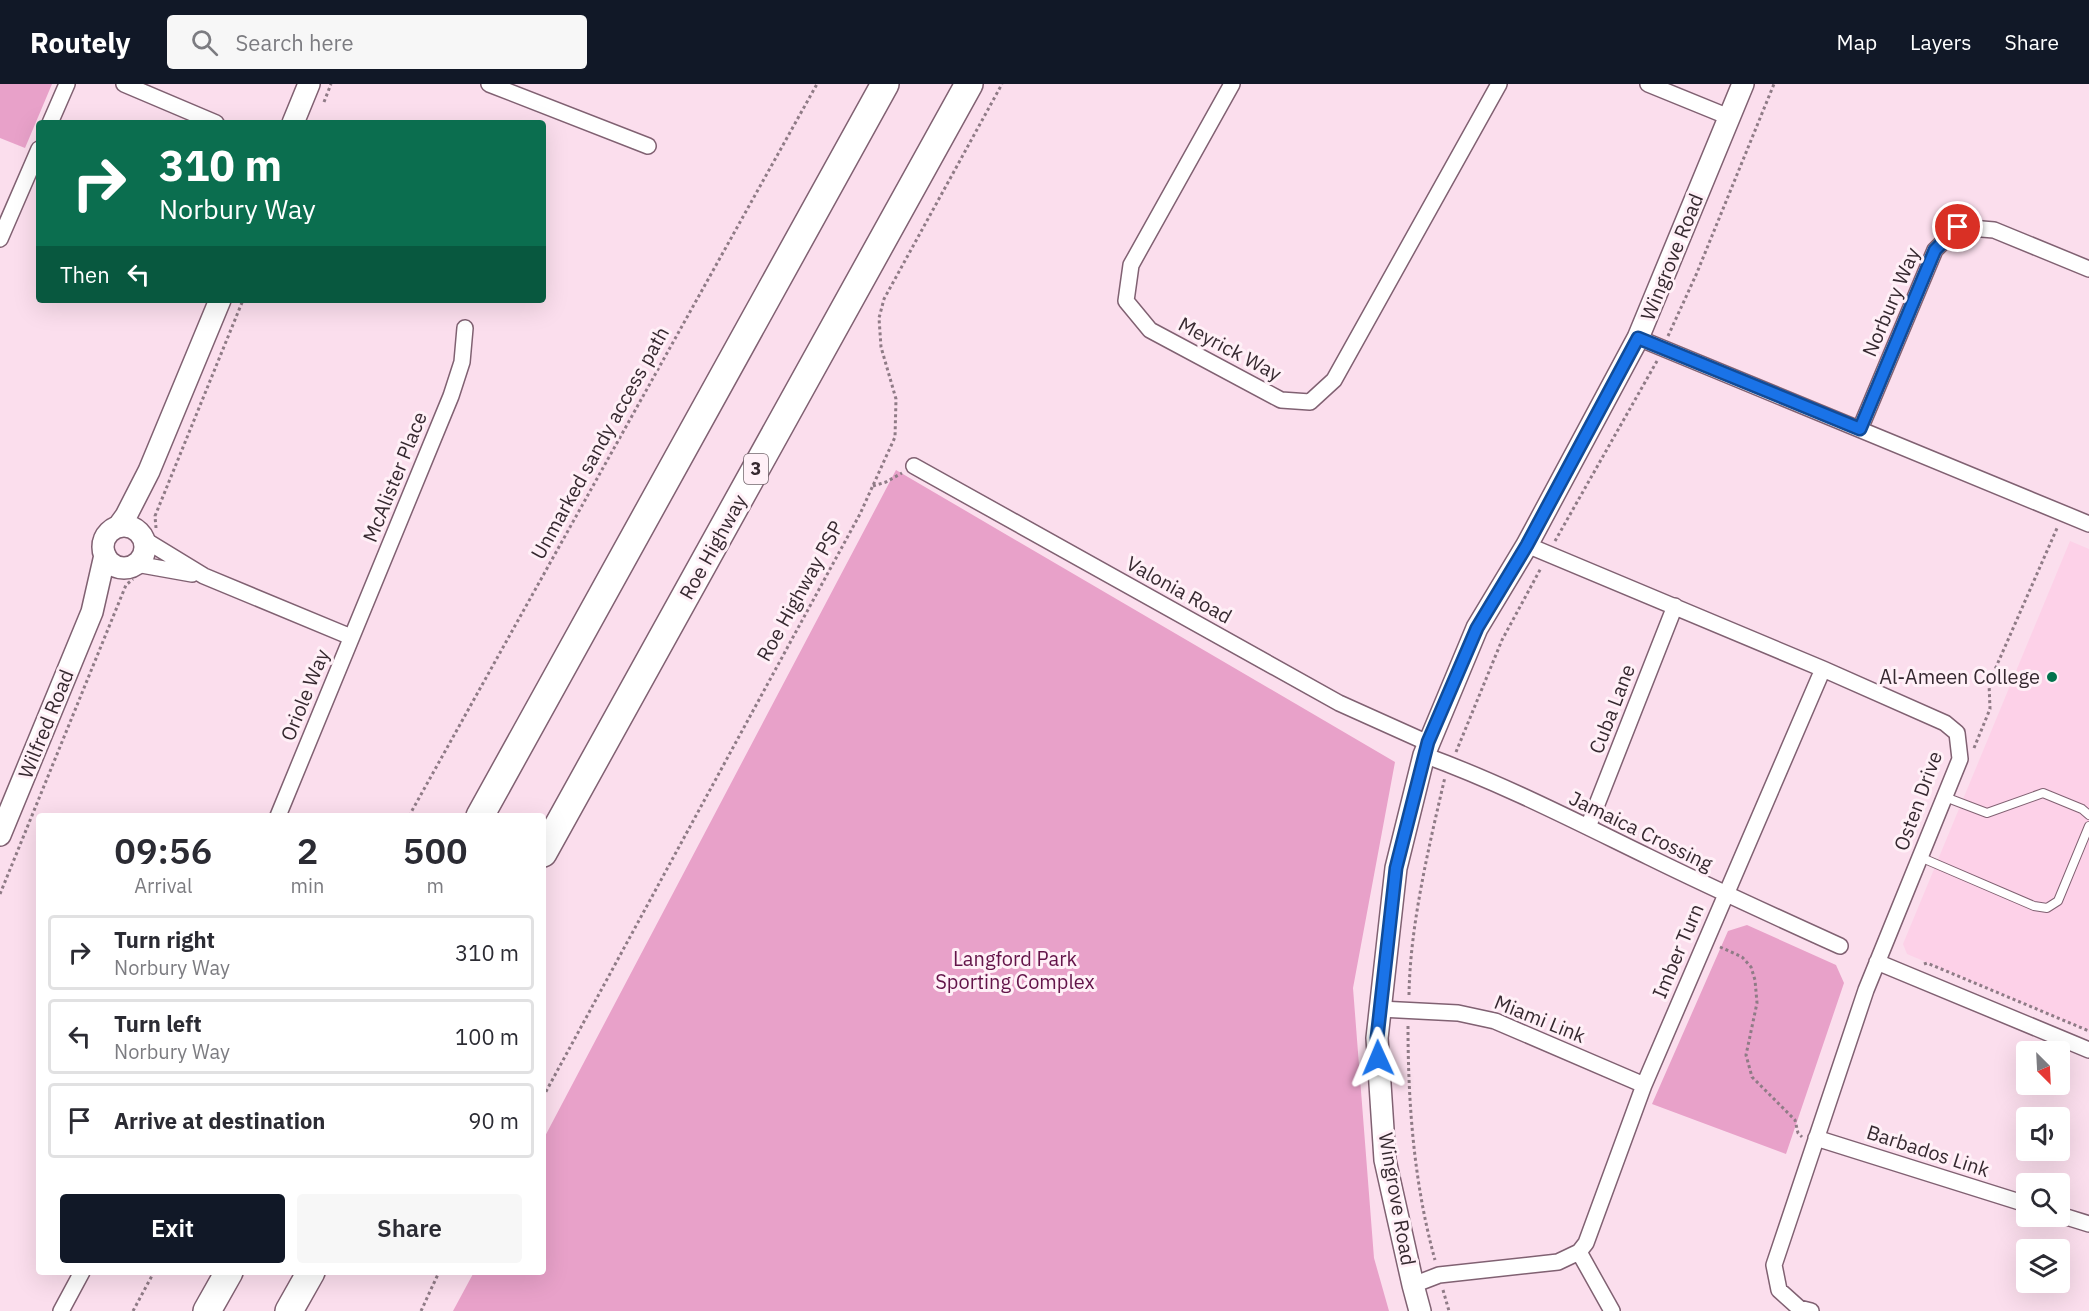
<!DOCTYPE html>
<html lang="en">
<head>
<meta charset="utf-8">
<style>
	body { margin:0; font-family:"IBM Plex Sans",sans-serif; background:#f7f7f7; color:#2b2b33; height:100vh; display:flex; flex-direction:column; font-size:22px; white-space:nowrap }
	* { box-sizing:border-box; margin:0 }
	p { font-size:20px; color:#7c7c81 }
	.icon { flex:none; width:33px; height:33px; fill:none; stroke:currentColor; stroke-width:2; stroke-linecap:round; stroke-linejoin:round }
	.map { position:relative; flex:1; overflow:hidden }
	.drawer { position:absolute; left:36px; top:729px; width:510px; height:462px; display:flex; flex-direction:column; background:#fff; border-radius:6px; box-shadow:0 6px 24px #0002 }
	.drawer>* { flex:none }
	.top-card { position:absolute; left:36px; top:36px; width:510px; height:183px; border-radius:6px; box-shadow:0 6px 24px #0002; background:#0b6e4f; color:#fff; overflow:hidden }
	.needle { width:39px; rotate:156deg }
	.fabs { position:absolute; left:2016px; top:957px; display:grid; gap:12px }
	.fabs a { display:grid; place-items:center; width:54px; height:54px; border-radius:6px; background:#fff; box-shadow:0 6px 24px #0002; font-size:30px }
	.pin { position:absolute; display:grid; place-items:center; width:51px; height:51px; color:#fff; margin:-26px; border:3px solid #fff; border-radius:50%; box-shadow:0 2px 6px #0007 }
	.me { position:absolute; width:66px; margin:-33px; rotate:359deg; stroke-linejoin:round; filter:drop-shadow(0 0 4px #0008) }
	.turn { display:flex; align-items:center; gap:21px; height:126px; padding:0 24px; font-size:27px }
	.turn .icon { width:78px; height:78px; stroke-width:2.5 }
	.turn b { display:block; font-size:42px; line-height:51px }
	.then { display:flex; align-items:center; height:57px; padding:0 24px; background:#0003; gap:12px; font-size:22px }
	.eta { display:flex; justify-content:space-evenly; align-items:center; height:102px; text-align:center }
	.eta b { font-size:36px; font-weight:600; line-height:42px }
	.button { display:flex; gap:12px; margin-top:auto; padding:12px 24px }
	.button a { flex:1; height:69px; border-radius:6px; background:#111827; color:#fff; font-size:24px; font-weight:600; line-height:69px; text-align:center }
	.button a+a { background:#f7f7f7; color:#2b2b33 }
	ul { padding:0; list-style:none }
	li { display:flex; align-items:center; gap:18px; height:75px; margin:0 12px 9px; padding:0 12px; border:3px solid #e1e1e2; border-radius:6px }
	li div { flex:1 }
	li b { display:block; font-size:22px }
	li em { font-style:normal }
	header { display:flex; align-items:center; gap:36px; box-sizing:border-box; height:84px; padding:0 30px; background:#111827; color:#fff }
	header strong { font-size:28px }
	nav { display:flex; gap:33px; margin-inline-start:auto; font-size:21px }
	.search { width:420px; height:54px; background:#f7f7f7; display:flex; align-items:center; gap:15px; box-sizing:border-box; padding:0 21px; border-radius:6px; color:#7c7c81; font-size:22px }
	.map>svg:first-child { display:block }
</style>
</head>
<body>
<header>
<strong>Routely</strong>
<div class="search"><svg class="icon" aria-label="search" viewBox="0 0 24 24"><circle cx="10" cy="10" r="6"/><path d="M15 15l6 6"/></svg>Search here</div>
<nav><a>Map</a><a>Layers</a><a>Share</a></nav>
</header>
<div class="map">
<svg width="2089" height="1227" viewBox="0 0 2089 1227">
	<rect width="100%" height="100%" fill="#fbdeed"/>
	<path fill="#fdd1e8" d="M2070,457L2089,465V947L1907,870L1903,860Z"/>
	<path fill="#e8a1c9" d="M0,0H52L25,64L0,54Z
		M896,386L1395,678L1353,904L1374,1174L1389,1227H453L474,1188H543V1056Z
		M1747,841L1836,881L1844,899L1786,1070L1652,1020L1728,847Z"/>
	<g fill="none" stroke-linecap="round" stroke-linejoin="round">
		<g stroke="#806172" stroke-width="10">
			<path id="lane" d="M1945,713L1987,729L2043,709L2082,725L2089,731
				M1920,773L2034,822L2047,824L2058,817L2089,742"/>
		</g>
		<g stroke="#806172" stroke-width="18">
			<path id="street" d="M124,0L216,39
				M489,0L648,62
				M1232,0L1131,181L1126,217L1150,246L1281,316L1310,318L1334,296L1499,0
				M1648,0L1729,33
				M50,39L67,0
				M0,155L39,65
				M1638,254L2089,440
				M1860,345L1935,166L1958,143L1994,146L2089,185
				M914,382L1339,619L1428,659
				M145,456L204,492L351,553
				M1527,461L1823,585L1945,639L1957,649L1960,675L1866,906L1774,1181L1779,1206L1799,1224L1811,1227
				M136,480L192,490
				M1424,671C1501,699 1575,737 1649,773C1712,804 1776,833 1840,862
				M278,732L451,312L462,278L465,244
				M1588,743L1675,522
				M1877,878L2089,966
				M1380,925L1458,929L1495,937L1644,1001
				M1816,1054L2026,1120
				M2060,1131L2089,1140
				M1579,1168L1612,1227
				M1413,1201L1439,1191L1558,1178L1579,1168L1586,1159L1644,1001L1823,585
				M61,1227L82,1188"/>
		</g>
		<g stroke="#806172" stroke-width="24">
			<path id="secondary" d="M293,39L309,0
				M103 463a21 21 0 1 1 42 0a21 21 0 1 1-42 0Z
				M118,443L126,432L149,387L220,216
				M0,751L92,528L105,471
				M1420,1227L1413,1201L1385,1076L1377,954L1396,784L1424,671L1477,544L1527,461L1638,254L1743,0"/>
		</g>
		<g stroke="#806172" stroke-width="30">
			<path id="highway" d="M480,732L885,0
				M543,769L969,0
				M207,1227L229,1188
				M289,1227L311,1188"/>
		</g>
		<path stroke="#8f7b86" stroke-width="3" stroke-dasharray="3 3" stroke-linecap="butt" d="M324,18L331,0
			M1668,252L1696,191L1774,0
			M873,402L886,398L902,389
			M156,444L155,432L243,216
			M1555,457L1657,277
			M1974,664L1990,625L1989,599L2058,442
			M1456,668L1502,556L1541,484
			M409,732L817,0
			M0,810L126,501L133,495
			M1720,863L1742,873L1751,883L1755,896L1757,919L1746,971L1752,993L1795,1036L1798,1049L1802,1053
			M1924,880L1927,879L2089,947
			M1409,911C1410,841 1429,762 1445,693
			M1408,942C1408,1020 1414,1100 1435,1176
			M543,1013L860,430L895,353L896,315L881,263L879,234L884,215L1002,0
			M1443,1206L1449,1227
			M133,1227L154,1188
			M421,1227L439,1188"/>
		<use href="#lane" stroke="#fff" stroke-width="8"/>
		<use href="#street" stroke="#fff" stroke-width="15"/>
		<use href="#secondary" stroke="#fff" stroke-width="21"/>
		<use href="#highway" stroke="#fff" stroke-width="27"/>
	</g>
	<g fill="none" stroke-linecap="round" stroke-linejoin="round">
		<g stroke="#114b97" stroke-width="15">
			<path id="route" d="M1378,974L1377,954L1396,784L1428,658L1477,544L1527,461L1638,254L1860,345L1935,166L1958,143"/>
		</g>
		<use href="#route" stroke="#1a73e8" stroke-width="10"/>
	</g>
	<circle fill="#01734d" stroke="#fff0f7" stroke-width="2" cx="2052" cy="593" r="6"/>
	<g text-anchor="middle" stroke-width="6" stroke-linejoin="round" paint-order="stroke">
		<rect fill="#fff0f7" stroke="#72656c" stroke-width="1.5" x="744" y="370" width="24" height="30" rx="4.5"/>
		<g font-size="18" font-weight="bold" fill="#362930">
			<text x="756" y="391">3</text>
		</g>
		<g font-size="20" fill="#362930" stroke="#fff0f7">
			<text transform="translate(1672 173) rotate(-68)" y="7">Wingrove Road</text>
			<text transform="translate(1891 218) rotate(-67)" y="7">Norbury Way</text>
			<text transform="translate(1230 265) rotate(28)" y="7">Meyrick Way</text>
			<text transform="translate(600 359) rotate(-61)" y="7">Unmarked sandy access path</text>
			<text transform="translate(395 393) rotate(-68)" y="7">McAlister Place</text>
			<text transform="translate(713 463) rotate(-61)" y="7">Roe Highway</text>
			<text transform="translate(1179 506) rotate(29)" y="7">Valonia Road</text>
			<text transform="translate(800 507) rotate(-61)" y="7">Roe Highway PSP</text>
			<text transform="translate(305 611) rotate(-68)" y="7">Oriole Way</text>
			<text transform="translate(1612 625) rotate(-69)" y="7">Cuba Lane</text>
			<text transform="translate(46 640) rotate(-68)" y="7">Wilfred Road</text>
			<text transform="translate(1918 717) rotate(-70)" y="7">Osten Drive</text>
			<text transform="translate(1641 747) rotate(26)" y="7">Jamaica Crossing</text>
			<text transform="translate(1678 867) rotate(-67)" y="7">Imber Turn</text>
			<text transform="translate(1540 935) rotate(22)" y="7">Miami Link</text>
			<text transform="translate(1928 1067) rotate(18)" y="7">Barbados Link</text>
			<text transform="translate(1397 1115) rotate(80)" y="7">Wingrove Road</text>
		</g>
		<g font-size="20" fill="#362930" stroke="#fff0f7" text-anchor="end">
			<text x="2040" y="600">Al-Ameen College</text>
		</g>
		<g font-size="20" fill="#631449" stroke="#fff0f7">
			<text x="1015" y="882">Langford Park<tspan x="1015" dy="23">Sporting Complex</tspan></text>
		</g>
	</g>
</svg>
<div class="fabs">
<a><svg class="needle" viewBox="-14 -14 28 28"><path d="M0-13l5 13h-10z" fill="#e53935"/><path d="M0 13l5-13h-10z" fill="#7c7c81"/></svg></a>
<a><svg class="icon" aria-label="sound" viewBox="0 0 24 24"><path d="M4 9h4l5-4v14l-5-4H4zM17 9q2 3 0 6"/></svg></a>
<a><svg class="icon" aria-label="search" viewBox="0 0 24 24"><circle cx="10" cy="10" r="6"/><path d="M15 15l6 6"/></svg></a>
<a><svg class="icon" aria-label="layers" viewBox="0 0 24 24"><path d="M12 4l9 5-9 5-9-5zM3 14l9 5 9-5"/></svg></a>
</div>
<div class="pin" style="left:1958px;top:143px;background:#d93025"><svg class="icon" aria-label="arrive" viewBox="0 0 24 24"><path d="M6 21V4h12l-3 4 3 4H6"/></svg></div>
<svg class="me" style="left:1378px;top:974px" viewBox="-20 -20 40 40"><path d="M0-17L14 15 0 8-14 15z" fill="#1a73e8" stroke="#fff" stroke-width="4"/></svg>
<div class="top-card">
<div class="turn"><svg class="icon" aria-label="right" viewBox="0 0 24 24"><path d="M7 20v-9h11M14 6l5 5-5 5"/></svg><div><b>310 m</b>Norbury Way</div></div>
<div class="then">Then<svg class="icon" aria-label="left" viewBox="0 0 24 24"><path d="M17 20v-9H6M10 6l-5 5 5 5"/></svg></div>
</div>
<section class="drawer">
<div class="eta">
<div><b>09:56</b><p>Arrival</p></div>
<div><b>2</b><p>min</p></div>
<div><b>500</b><p>m</p></div>
</div>
<ul>
<li><svg class="icon" aria-label="right" viewBox="0 0 24 24"><path d="M7 20v-9h11M14 6l5 5-5 5"/></svg><div><b>Turn right</b><p>Norbury Way</p></div><em>310 m</em></li>
<li><svg class="icon" aria-label="left" viewBox="0 0 24 24"><path d="M17 20v-9H6M10 6l-5 5 5 5"/></svg><div><b>Turn left</b><p>Norbury Way</p></div><em>100 m</em></li>
<li><svg class="icon" aria-label="arrive" viewBox="0 0 24 24"><path d="M6 21V4h12l-3 4 3 4H6"/></svg><div><b>Arrive at destination</b></div><em>90 m</em></li>
</ul>
<div class="button"><a>Exit</a><a>Share</a></div>
</section>
</div>
</body>
</html>
